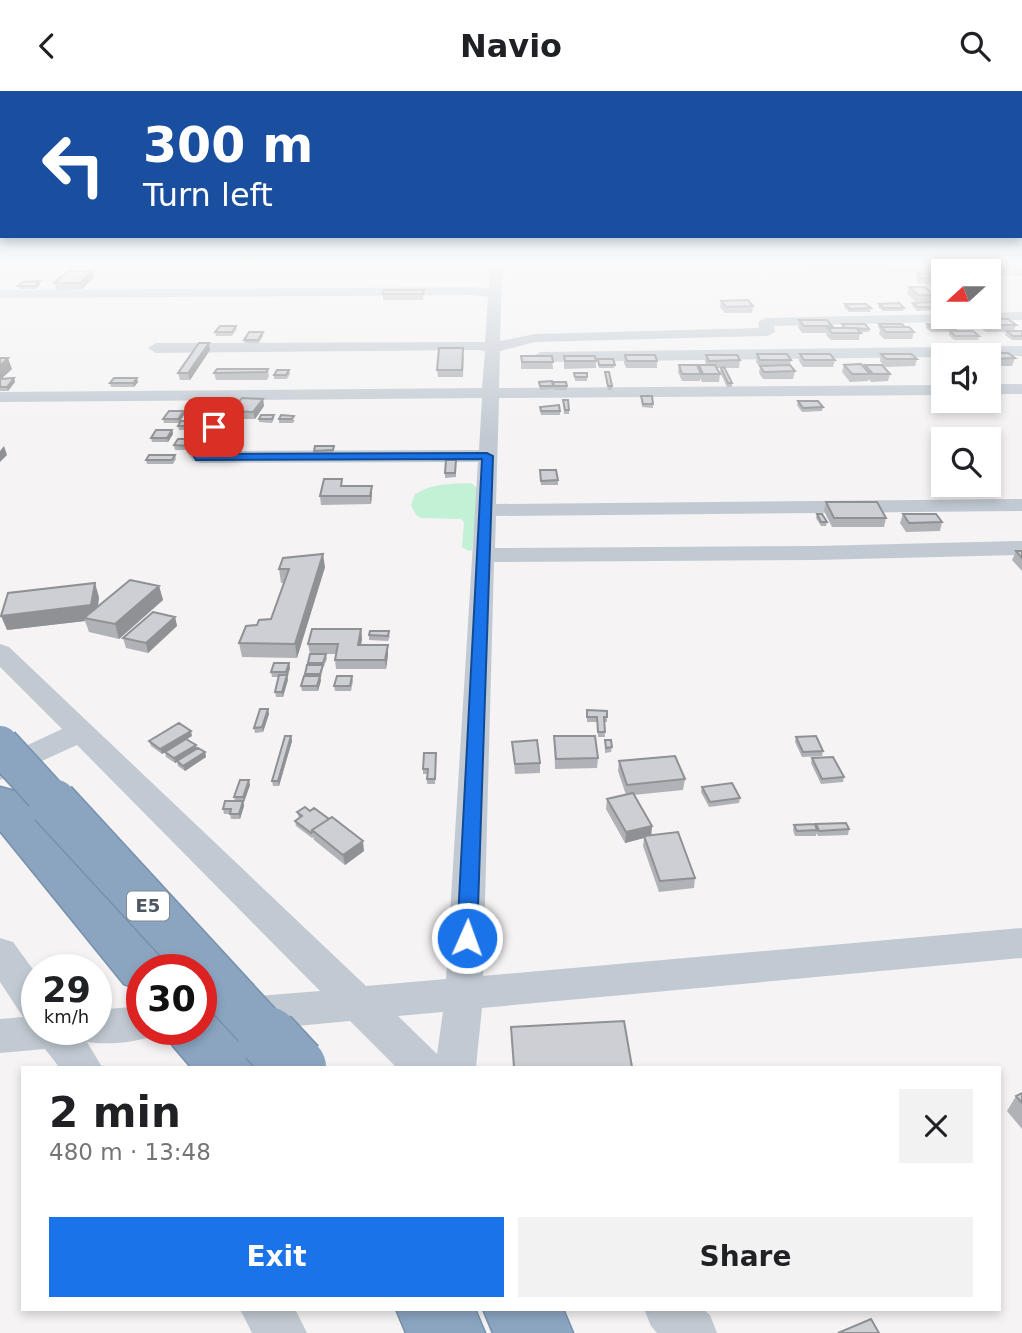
<!DOCTYPE html>
<html lang="en">
<head>
<meta charset="utf-8">
<style>
	body { margin:0; font-family:"DejaVu Sans",sans-serif; background:#f2f2f2; color:#202124; height:100vh; display:flex; flex-direction:column; font-size:26px; white-space:nowrap }
	* { box-sizing:border-box; margin:0 }
	p { font-size:23px; color:#757577 }
	.icon { flex:none; width:38px; height:38px; fill:none; stroke:currentColor; stroke-width:2; stroke-linecap:round; stroke-linejoin:round }
	.map { position:relative; flex:1; overflow:hidden }
	.sheet { position:absolute; left:21px; top:975px; width:980px; height:245px; display:flex; flex-direction:column; background:#fff; border-radius:0px; box-shadow:0 4px 10px #0003 }
	.sheet>* { flex:none }
	.guide { position:absolute; left:0px; top:0px; width:1022px; height:147px; box-shadow:0 4px 10px #0003; background:#1a4fa0; color:#fff; overflow:hidden }
	.needle { width:46px; rotate:249deg }
	.tools { position:absolute; left:931px; top:168px; display:grid; gap:14px }
	.tools a { display:grid; place-items:center; width:70px; height:70px; border-radius:0px; background:#fff; box-shadow:0 4px 10px #0003; font-size:35px }
	.speed { position:absolute; left:21px; top:863px; display:flex; gap:14px; font-size:35px; font-weight:700; text-align:center }
	.speed>* { display:grid; place-content:center; width:91px; height:91px; border-radius:50%; background:#fff; box-shadow:0 4px 10px #0003; line-height:1 }
	.speed small { font-size:18px; font-weight:400 }
	.speed .limit { border:10px solid #d22; background:#fff; color:#111 }
	.pin { position:absolute; display:grid; place-items:center; width:60px; height:60px; color:#fff; margin:-30px; border-radius:14px; box-shadow:0 4px 10px #0006 }
	.me { position:absolute; width:77px; margin:-38px; rotate:2deg; stroke-linejoin:round; filter:drop-shadow(0 0 5px #0008) }
	.turn { display:flex; align-items:center; gap:24px; height:147px; padding:0 28px; font-size:32px }
	.turn .icon { width:91px; height:91px; stroke-width:2.5 }
	.turn b { display:block; font-size:49px; line-height:60px }
	.round { display:grid; place-items:center; flex:none; width:74px; height:74px; border-radius:0px; background:#f2f2f2 }
	.head { display:flex; align-items:center; justify-content:space-between; height:119px; padding:0 28px }
	h1 { font-size:42px; font-weight:700; line-height:52px }
	.cta { display:flex; gap:14px; margin-top:auto; padding:14px 28px }
	.cta a { flex:1; height:80px; border-radius:0px; background:#1a73e8; color:#fff; font-size:28px; font-weight:700; line-height:80px; text-align:center }
	.cta a+a { background:#f2f2f2; color:#202124 }
	header { display:flex; justify-content:space-between; align-items:center; height:91px; padding:0 28px; background:#fff; font-size:32px; font-weight:700 }
	.map>svg:first-child { display:block }
</style>
</head>
<body>
<header><svg class="icon" aria-label="back" viewBox="0 0 24 24"><path d="M15 5l-7 7 7 7"/></svg>Navio<svg class="icon" aria-label="search" viewBox="0 0 24 24"><circle cx="10" cy="10" r="6"/><path d="M15 15l6 6"/></svg></header>
<div class="map">
<svg width="1022" height="1242" viewBox="0 0 1022 1242">
	<rect width="100%" height="100%" fill="#f5f3f3"/>
	<path fill="#c3f1d5" d="M471,392L478,398L472,459L469,460L462,456L464,431L461,428L421,427L416,424L411,414L415,403C433,392 451,393 471,392Z"/>
	<g fill="none" stroke-linecap="round" stroke-linejoin="round">
		<g stroke="#7690ad" stroke-width="3">
			<path id="highway" d="M0,696L15,700L160,863L167,878H142V899L124,893L0,740Z
				M201,918C223,926 245,955 253,976H191L173,955L165,938H201Z
				M396,1218H475L485,1242H406Z
				M483,1218H563L573,1242H493Z"/>
		</g>
		<path fill="#c1cad2" fill-rule="evenodd" d="M732,171H855L1022,177V185L989,184V180L943,182L738,175Z
			M496,176L502,180L500,250L535,243L759,237L758,231L765,227L943,223V226H989V222L1022,221V229L774,235L775,241L768,245L535,251L500,260L499,297L943,294V304L499,307L496,413L1022,408V420L496,425L495,457L815,455L1022,450V464L815,469L494,471L483,885L1022,837V867L482,917L476,976H396L350,930L244,940L230,935L225,923L230,911L244,906L320,900L77,654L0,689V667L62,638L0,576V553L9,556L366,895L446,888L478,371L200,372L193,370L187,361L207,332L213,331L222,336L206,360L479,359L482,307L0,311V301L482,297L485,260L478,259L156,262L148,257L156,252L485,251L488,206L473,204L0,207V199L473,196L489,198L490,180ZM443,921L437,963L398,925Z
			M1022,255V265L540,271L532,266L540,261Z
			M989,293H1022V303H989Z
			M0,847L13,851L37,884V938H96V919L142,915V938H159L156,944C134,952 109,954 87,951L102,976H59L45,958L0,962V928L23,926L0,891Z
			M240,1218H295L307,1242H252Z
			M644,1218H703L710,1224L717,1242H657L651,1235Z"/>
		<use href="#highway" fill="#8ba5c1" fill-rule="evenodd"/>
		<g stroke="#7690ad" stroke-width="41" stroke-linecap="butt">
			<path id="highway-bridge-far2" d="M0,654L55,714"/>
		</g>
		<g stroke="#7690ad" stroke-width="51" stroke-linecap="butt">
			<path id="highway-bridge-far1" d="M53,712L270,948"/>
		</g>
		<g stroke="#7690ad" stroke-width="63" stroke-linecap="butt">
			<path id="highway-bridge" d="M268,946L296,976"/>
		</g>
		<use href="#highway-bridge-far2" stroke="#8ba5c1" stroke-width="38"/>
		<use href="#highway-bridge-far1" stroke="#8ba5c1" stroke-width="48"/>
		<use href="#highway-bridge" stroke="#8ba5c1" stroke-width="60"/>
	</g>
	<path fill="#b0b2b7" d="M93,180L94,186L82,198L56,199L54,192Z
		M917,182L943,183V194L919,193L916,189Z
		M40,193L36,198H19L18,195Z
		M909,196L934,204L933,211H916L907,203Z
		M424,199L423,209H383V203Z
		M721,210L753,215L752,222H725L720,216Z
		M913,212L939,216L938,219L917,220L912,215Z
		M845,213L871,217L870,221H849L844,216Z
		M879,213L904,217L903,220H883L878,216Z
		M980,228L1016,234L1014,240H1022V249H1012L1005,244L1006,241H986L978,235Z
		M799,229L832,235V237H842V233L869,238V241H860L859,249H831L826,244L827,242H802L798,236Z
		M879,233L905,236L914,241L912,248H884L879,243L880,239L878,236Z
		M927,233L955,238L954,240L979,245L978,249H954L949,244V241H931L926,237Z
		M236,235L237,238L232,245H216L215,241Z
		M263,241V245L259,252H245L244,249Z
		M210,259L190,289H180L178,282Z
		M978,262L1015,267L1012,275H989V264H977Z
		M757,263L791,269L790,274L795,280L793,288H763L759,282L760,276L756,271Z
		M800,263L835,269L833,276H803L799,270Z
		M881,263L917,268L915,275L885,276L880,270Z
		M464,264L463,286H438L437,279Z
		M625,264L657,270V277H626L624,272Z
		M706,264L740,269L739,277H724L732,292V296H727L720,281L721,277H717L720,283L719,291H702L700,287V290H682L678,281L679,274L698,278L699,274H707L705,271Z
		M521,265H552L553,278H521Z
		M564,265L596,270V277L564,278Z
		M0,267L12,278L2,287H14L15,291L8,300H0Z
		M598,268L615,274L614,277H599Z
		M844,274L864,277L865,274L890,283L888,290L871,291L869,288L868,290L850,291L842,281Z
		M268,278L269,285L267,289H216L214,282Z
		M289,279L290,283L287,288H274V284Z
		M605,281L612,295V299H608Z
		M574,282L587,286V290H575Z
		M138,291L134,296H111L110,292Z
		M539,291L553,294L567,295V299H554L553,296V298L540,299Z
		M936,302L964,312L962,320H944L934,309Z
		M641,305L653,313V317L642,316Z
		M263,308L264,315L255,328H233L232,320Z
		M563,309L569,319V323H564Z
		M798,310L823,316L822,320L802,321L797,314Z
		M205,316L206,320L203,325H187L186,321Z
		M184,320V324L179,332H164L163,328Z
		M540,320H560V324H541Z
		M274,324V328L272,332L259,331V328Z
		M279,328L295,329L293,332H279Z
		M199,334L196,339H179L178,335Z
		M172,339L173,343L168,351H152L151,347Z
		M194,352L190,359H175L174,354Z
		M334,355L333,363L314,364V360Z
		M175,364L176,368L173,373H147L146,369Z
		M456,369V386L445,387V382Z
		M540,379L558,389V394H541Z
		M372,403L371,413L321,414L320,405Z
		M826,411L886,427L884,436H832L824,420Z
		M817,423L827,431L826,435H821L816,427Z
		M903,423L942,431L940,440L906,441L900,432Z
		M1016,460H1022V480L1012,469Z
		M325,476L297,567L242,566L239,552L257,534L271,528L284,492H281L279,478Z
		M159,495L163,509L119,548L89,541L85,530L7,539L99,506L98,516Z
		M175,526L177,535L148,562L126,557L123,547Z
		M361,538L362,548L361,554H388V564L386,578H336L335,569L336,563H326L327,568L323,577L318,600H302L301,595L310,563L308,553Z
		M369,544L390,545L388,550L369,549Z
		M289,572L290,577L283,606H276L275,601L279,586H272L271,581Z
		M352,585L353,590L351,600H335L334,595Z
		M268,618L269,623L263,641L255,642L254,637Z
		M587,619L607,626V631H604L605,646H598L597,631H587Z
		M192,645L187,648L196,654L197,658L205,661L206,666L185,680L178,675L177,671L175,672L166,666L165,661L162,663L151,655L149,650Z
		M291,645L292,650L279,695H273L272,690Z
		M554,645L598,667L597,677L555,678Z
		M796,646L823,660L822,665L802,666L795,651Z
		M605,649L612,656L611,661L605,662Z
		M512,651L540,672V682L515,683Z
		M436,667L435,693H427V683H423V678Z
		M812,667L844,686L843,691L821,693L811,672Z
		M619,670L685,688L683,699L633,704L652,735L651,744L695,787L694,797L659,801L643,755L644,747L625,752L606,718L607,708L626,704L618,680Z
		M250,694L244,711V715L240,728H231L230,723H224L223,718L235,710L234,706Z
		M702,696L740,707L739,712L709,716L701,701Z
		M310,720L329,728L364,760L345,774L314,749L313,746L312,747L296,735L295,730L299,727L297,721Z
		M816,733L849,738L848,744L818,745L816,742V745H795L793,739L794,734L816,736Z
		M1022,1002V1038L1007,1020L1016,1005Z"/>
	<path fill="#909195" d="M93,180L94,186L82,198L80,192Z
		M40,190V193L36,198L35,195Z
		M209,252L210,259L190,289L188,282Z
		M8,267L12,278L0,289V275Z
		M14,287L15,291L8,300L7,296Z
		M137,287L138,291L134,296L133,292Z
		M263,308L264,315L255,328L253,321Z
		M184,320V324L179,332L178,328Z
		M172,339L173,343L168,351L167,347Z
		M193,348L194,352L190,359L189,355Z
		M4,355L7,364L0,371V360Z
		M372,395V403L371,413L370,405Z
		M323,463L325,476L297,567L295,553Z
		M95,492L99,506L96,528L84,527L85,530L7,539L1,525Z
		M159,495L163,509L119,548L115,533Z
		M175,526L177,535L148,562L146,552Z
		M361,538L362,548L359,564L358,554Z
		M388,554V564L386,578L385,569Z
		M289,572L290,577L287,586L286,581Z
		M287,584L288,589L283,606L282,601Z
		M320,585L321,590L318,600L317,595Z
		M268,618L269,623L263,641L262,636Z
		M191,640L192,645L162,663L160,658Z
		M291,645L292,650L279,695L278,690Z
		M196,654L197,659L175,672L174,667Z
		M205,661L206,666L185,680L183,675Z
		M249,689L250,694L244,711L243,706Z
		M243,710L244,715L240,728L239,723Z
		M652,735L651,746L644,745V747L625,752L626,741Z
		M363,750L364,760L345,774L343,764Z"/>
	<path fill="#cdcfd5" stroke="#909195" stroke-width="2" d="M68,180H93L80,192H54Z
		M917,182L943,183V188L920,187Z
		M40,190L35,195H18L23,191Z
		M909,196H925L934,204H918Z
		M384,199H424L423,203H383Z
		M748,209L753,215L726,216L721,210Z
		M934,211L939,216H918L913,212Z
		M899,212L904,217H883L879,213Z
		M845,213H866L871,217L850,218Z
		M980,228H1008L1016,234H988Z
		M799,229H827L832,235H804Z
		M842,233H865L869,238L845,237Z
		M879,233H902L905,236H882Z
		M927,233H950L955,238H932Z
		M220,235H236L232,241H215Z
		M881,236H909L914,241H886Z
		M828,237H856L861,242H832Z
		M950,240H973L979,245H955Z
		M1007,240H1022V245H1013Z
		M249,241H263L258,249H244Z
		M199,252H209L188,282H178Z
		M439,257H463L462,279H437Z
		M978,262H1008L1015,267L989,268V264H980Z
		M757,263H787L791,269H760Z
		M800,263H830L835,269H804Z
		M881,263H911L917,268H886Z
		M625,264H655L657,270H627Z
		M706,264H737L740,269L709,270Z
		M521,265H552L553,271H522Z
		M564,265H595L596,270H565Z
		M0,267H8L0,275Z
		M598,268H613L615,274H599Z
		M861,273L870,283H852L844,274Z
		M679,274H697L701,283H682Z
		M699,274H715L720,283H703Z
		M790,274L795,280L764,281L760,275Z
		M865,274H882L890,283H873Z
		M724,276L732,292H728L721,277Z
		M217,278H268L266,281L214,282Z
		M277,279H289L286,284H274Z
		M605,281H609L612,295H608Z
		M574,282H587V286H575Z
		M14,287L7,296H0V288Z
		M114,287H137L133,292H110Z
		M552,290L553,295H540L539,291Z
		M553,291H566L567,295H554Z
		M936,302H943V309Z
		M641,305H652L653,313H643Z
		M242,307L263,308L253,321L232,320Z
		M563,309H568L569,319H565Z
		M798,310H818L823,316L803,317Z
		M944,310H961L964,312L946,313Z
		M559,314L560,320H541L540,316Z
		M189,316H205L202,321H186Z
		M169,320H184L178,328H163Z
		M261,324H274L272,328H259Z
		M281,324L294,325L292,328H279Z
		M181,330H198L195,335H178Z
		M156,339H172L167,347H151Z
		M178,348H193L189,355L174,354Z
		M315,355H334L333,359L314,360Z
		M149,364H175L172,369H146Z
		M446,369H456L455,382H445Z
		M540,379H556L558,389L541,390Z
		M324,388H342L341,395H372L370,405H320Z
		M826,411H877L886,427H834Z
		M817,423H822L827,431H821Z
		M903,423H936L942,431L909,432Z
		M1016,460H1022V467Z
		M323,463L295,553L239,552L246,535L257,534L259,529L271,528L289,478H279L283,467Z
		M130,489L159,495L115,533L84,527Z
		M95,492L91,514L1,525L8,502Z
		M153,521L175,526L146,552L123,547Z
		M312,538H361L358,554H388L385,569H335L338,553H308Z
		M370,540H389L388,545L369,544Z
		M310,563H326L323,572H308Z
		M274,572H289L286,581H271Z
		M307,574H323L320,583H305Z
		M279,584H287L282,601H275Z
		M304,585H320L317,595H301Z
		M337,585H352L350,595H334Z
		M260,618H268L262,636L254,637Z
		M587,619L607,620V626H604L605,641H598L597,626H587Z
		M179,632L191,640L160,658L149,650Z
		M285,645H291L278,690H272Z
		M554,645H595L598,667L556,668Z
		M816,645L823,660L803,661L796,646Z
		M186,648L196,654L174,667L165,661Z
		M537,649L540,672L515,673L512,651Z
		M605,649H611L612,656L606,657Z
		M198,657L205,661L183,675L177,670Z
		M424,662H436L435,688H427L428,678H423Z
		M675,665L685,688L627,694L619,670Z
		M833,666L844,686L822,688L812,667Z
		M240,689H249L243,706H234Z
		M732,692L740,707L710,711L702,696Z
		M633,702L652,735L626,741L607,708Z
		M225,710H243L239,723H230L231,718H223Z
		M305,716L310,720L314,717L329,728L312,739V741L311,742L295,730L302,725L297,721Z
		M332,726L363,750L343,764L312,739Z
		M846,732L849,738L819,740L816,733Z
		M815,733L817,739L797,740L794,734Z
		M678,741L695,787L660,790L644,745Z
		M624,930L632,976H514L511,936Z
		M1022,1002V1012L1016,1005Z
		M871,1228L879,1242H838Z"/>
	<linearGradient id="sky" x2="0" y2="1"><stop stop-color="#85c3ea"/><stop offset="0.5" stop-color="#fafafa"/><stop offset="1" stop-color="#fafafa" stop-opacity="0"/></linearGradient>
	<rect width="1022" height="345" fill="url(#sky)"/>
	<path fill="#1a73e8" stroke="#114b97" stroke-width="2" d="M210,333L219,336L202,361L203,363L487,362L493,365L477,847L474,853L467,855L460,853L457,847L482,368L196,369L191,361Z"/>
	<g text-anchor="middle" stroke-width="5" stroke-linejoin="round" paint-order="stroke">
		<rect fill="#fff" stroke="#808990" stroke-width="2" x="127" y="800.5" width="42" height="29" rx="5"/>
		<g font-size="18" font-weight="bold" fill="#4a5661">
			<text x="148" y="821">E5</text>
		</g>
	</g>
</svg>
<div class="tools">
<a><svg class="needle" viewBox="-14 -14 28 28"><path d="M0-13l5 13h-10z" fill="#e53935"/><path d="M0 13l5-13h-10z" fill="#757577"/></svg></a>
<a><svg class="icon" aria-label="sound" viewBox="0 0 24 24"><path d="M4 9h4l5-4v14l-5-4H4zM17 9q2 3 0 6"/></svg></a>
<a><svg class="icon" aria-label="search" viewBox="0 0 24 24"><circle cx="10" cy="10" r="6"/><path d="M15 15l6 6"/></svg></a>
</div>
<div class="speed"><div>29<small>km/h</small></div><div class="limit">30</div></div>
<div class="pin" style="left:214px;top:336px;background:#d93025"><svg class="icon" aria-label="arrive" viewBox="0 0 24 24"><path d="M6 21V4h12l-3 4 3 4H6"/></svg></div>
<svg class="me" style="left:467px;top:847px" viewBox="-20 -20 40 40"><circle r="17" fill="#1a73e8" stroke="#fff" stroke-width="3"/><path d="M0-11L8 9 0 5-8 9z" fill="#fff"/></svg>
<div class="guide">
<div class="turn"><svg class="icon" aria-label="left" viewBox="0 0 24 24"><path d="M17 20v-9H6M10 6l-5 5 5 5"/></svg><div><b>300 m</b>Turn left</div></div>
</div>
<section class="sheet">
<div class="head"><div><h1>2 min</h1><p>480 m · 13:48</p></div><a class="round"><svg class="icon" aria-label="close" viewBox="0 0 24 24"><path d="M6 6l12 12M18 6L6 18"/></svg></a></div>
<div class="cta"><a>Exit</a><a>Share</a></div>
</section>
</div>
</body>
</html>
